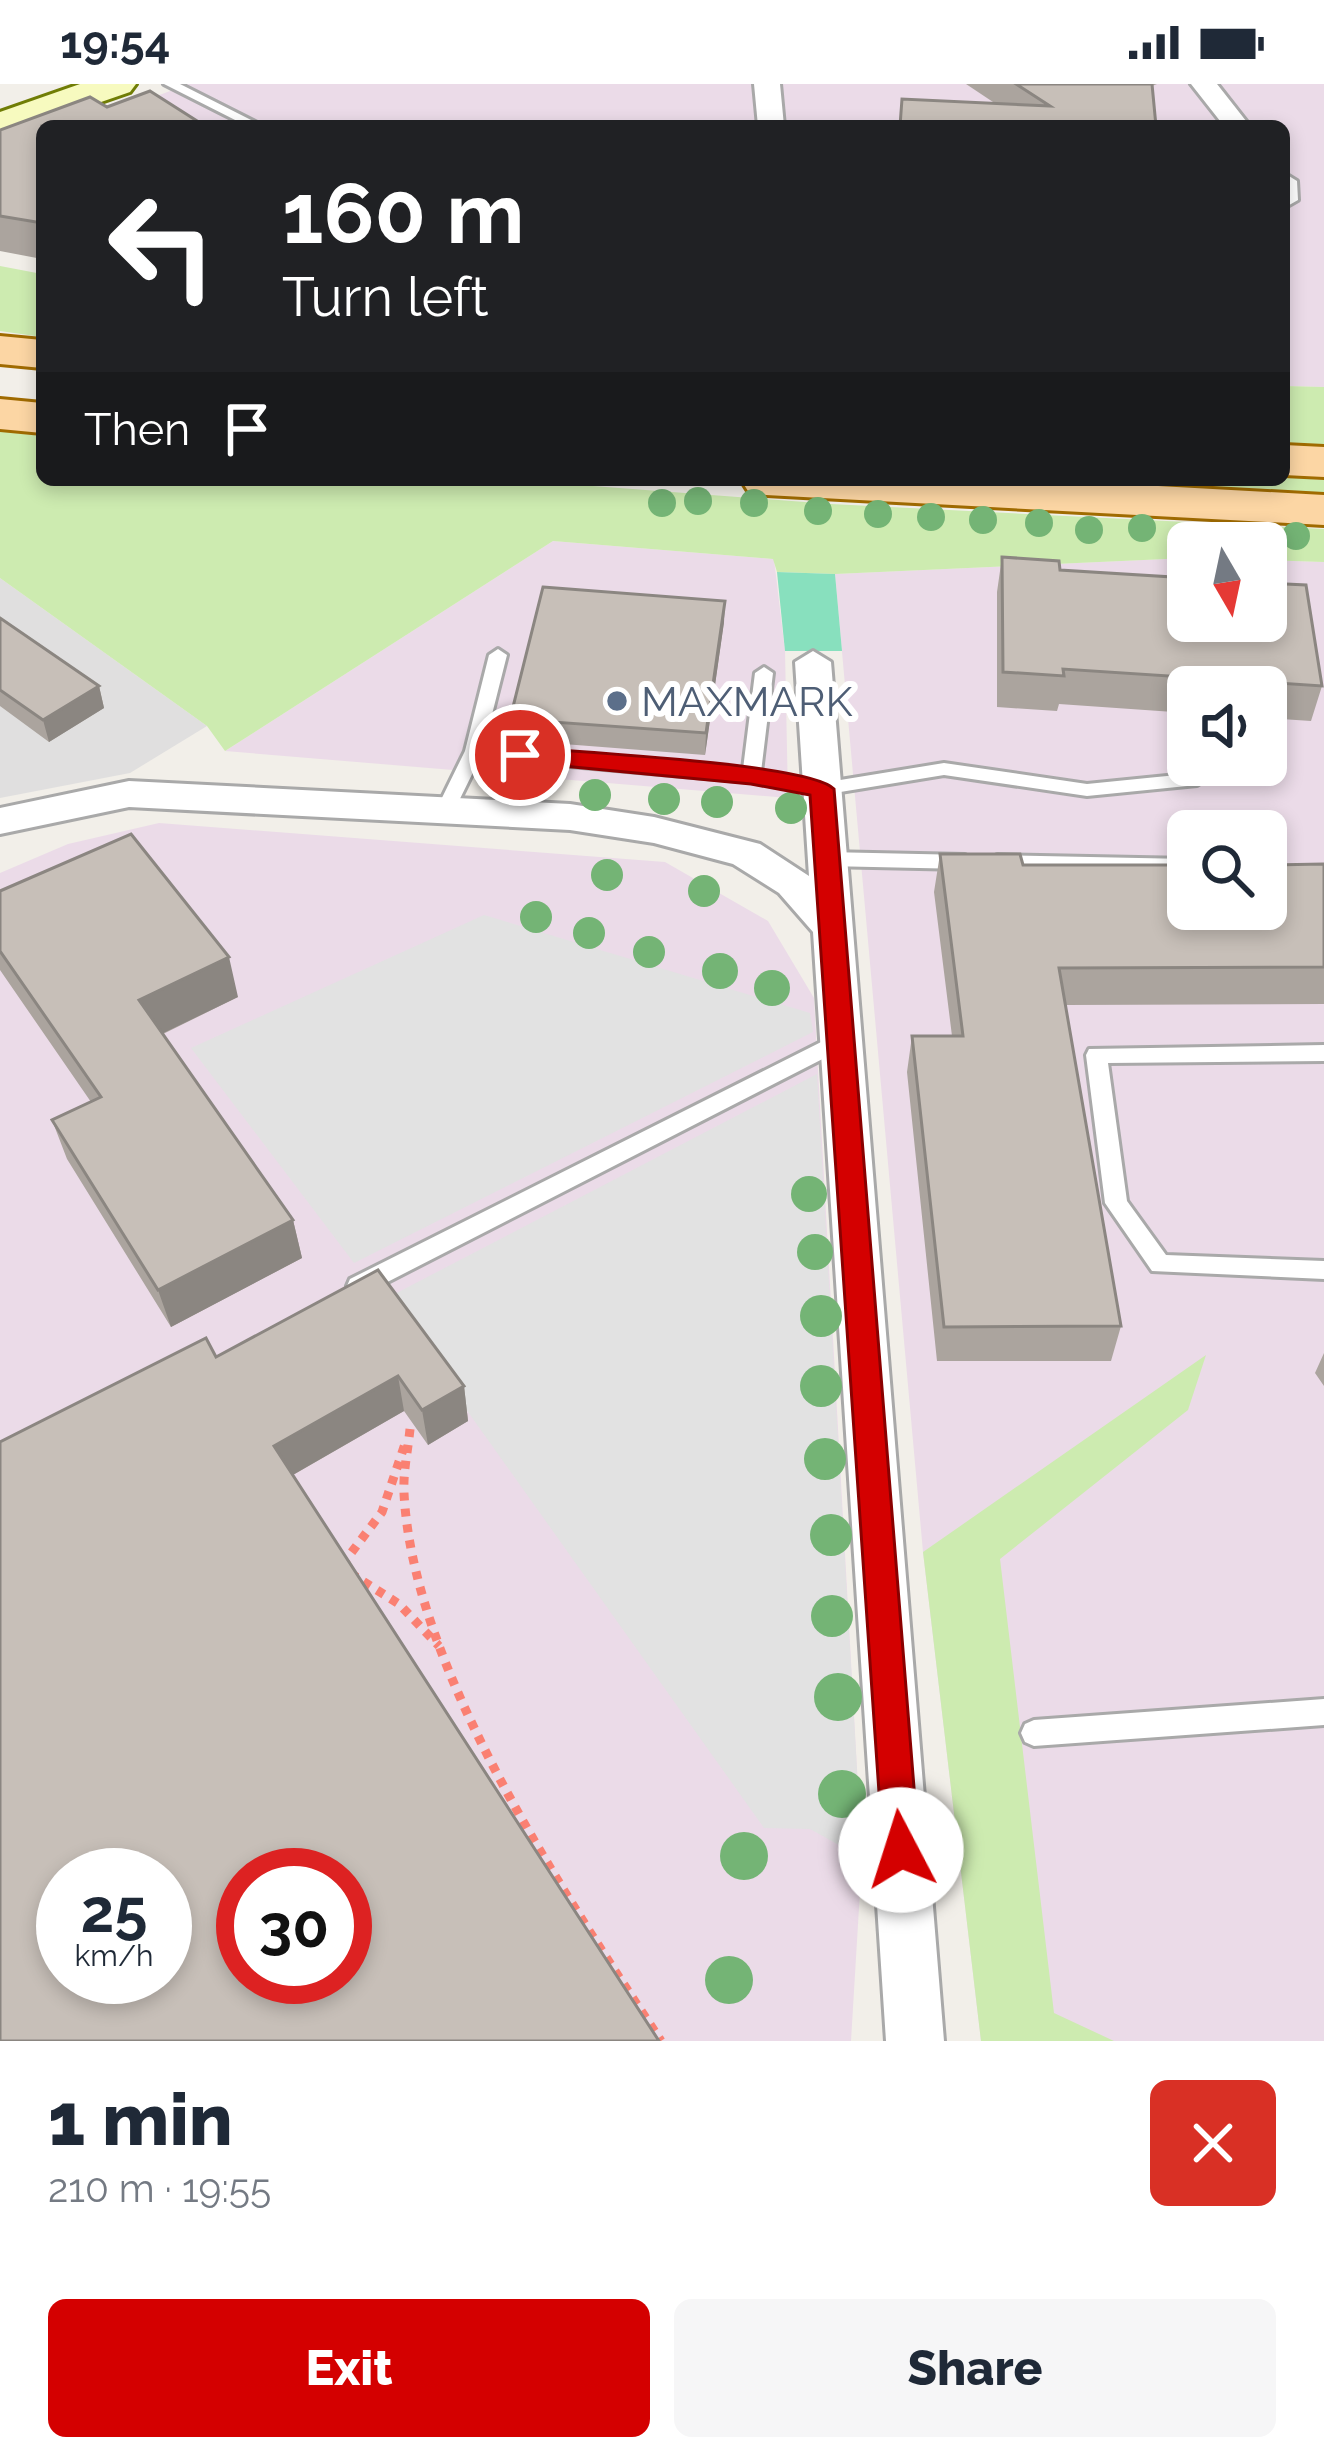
<!DOCTYPE html>
<html lang="en">
<head>
<meta charset="utf-8">
<style>
	body { margin:0; font-family:Raleway,sans-serif; background:#f6f6f7; color:#1f2937; height:100vh; display:flex; flex-direction:column; font-size:45px; white-space:nowrap }
	* { box-sizing:border-box; margin:0 }
	p { font-size:39px; color:#747a83 }
	.icon { flex:none; width:66px; height:66px; fill:none; stroke:currentColor; stroke-width:2; stroke-linecap:round; stroke-linejoin:round }
	.map { position:relative; height:1957px; overflow:hidden }
	.side { display:flex; flex-direction:column; background:#fff; flex:1 }
	.side>* { flex:none }
	.banner { position:absolute; left:36px; top:36px; width:1254px; height:366px; border-radius:18px; box-shadow:0 6px 18px #0003; background:#202124; color:#fff; overflow:hidden }
	.needle { width:78px; rotate:171deg }
	.fabs { position:absolute; left:1167px; top:438px; display:grid; gap:24px }
	.fabs a { display:grid; place-items:center; width:120px; height:120px; border-radius:18px; background:#fff; box-shadow:0 6px 18px #0003; font-size:60px }
	.speed { position:absolute; left:36px; top:1764px; display:flex; gap:24px; font-size:60px; font-weight:700; text-align:center }
	.speed>* { display:grid; place-content:center; width:156px; height:156px; border-radius:50%; background:#fff; box-shadow:0 6px 18px #0003; line-height:1 }
	.speed small { font-size:30px; font-weight:400 }
	.speed .limit { border:18px solid #d22; background:#fff; color:#111 }
	.pin { position:absolute; display:grid; place-items:center; width:102px; height:102px; color:#fff; margin:-51px; border:6px solid #fff; border-radius:50%; box-shadow:0 3px 12px #0007 }
	.me { position:absolute; width:132px; margin:-66px; rotate:355deg; stroke-linejoin:round; filter:drop-shadow(0 0 9px #0008) }
	.turn { display:flex; align-items:center; gap:42px; height:252px; padding:0 48px; font-size:54px }
	.turn .icon { width:156px; height:156px; stroke-width:2.5 }
	.turn b { display:block; font-size:84px; line-height:102px }
	.then { display:flex; align-items:center; height:114px; padding:0 48px; background:#0003; gap:24px; font-size:45px }
	.round { display:grid; place-items:center; flex:none; width:126px; height:126px; border-radius:18px; background:#f6f6f7 }
	.summary { display:flex; align-items:center; justify-content:space-between; height:204px; padding:0 48px }
	h1 { font-size:72px; font-weight:800; line-height:90px }
	.primary-button { display:flex; gap:24px; margin-top:auto; padding:24px 48px }
	.primary-button a { flex:1; height:138px; border-radius:18px; background:#d40000; color:#fff; font-size:48px; font-weight:800; line-height:138px; text-align:center }
	.primary-button a+a { background:#f6f6f7; color:#1f2937 }
	.status { display:flex; justify-content:space-between; align-items:center; height:84px; padding:0 60px; background:#fff; direction:ltr }
	.status svg { height:33px; fill:currentColor }
	.map>svg:first-child { display:block }
</style>
</head>
<body>
<div class="status"><b>19:54</b><svg viewBox="0 0 49 12"><path d="M0 12V9h3v3zM5 12V6h3v6zM10 12V3h3v9zM15 12V0h3v12zM26 1h20v11H26zM47 4h2v5h-2z"/></svg></div>
<div class="map">
<svg width="1324" height="1957" viewBox="0 0 1324 1957">
	<rect width="100%" height="100%" fill="#f2efe9"/>
	<path fill="#e0dfdf" d="M0,494L207,642L130,689L0,714Z"/>
	<path fill="#ebdbe8" fill-rule="evenodd" d="M189,0H1324V303L1284,302V42H76Z
		M553,457L774,475L785,567L788,714L225,667Z
		M1188,474V537H1266V476L1324,478V1957H981L923,1468L835,490ZM1188,603H1266V681H1188ZM1188,747H1266V825H1188Z
		M159,739L665,778L768,837L814,914L862,1774L851,1957H0V789L68,760ZM63,1791H165V1893H63ZM243,1791H345V1893H243Z"/>
	<path fill="#cdebb0" d="M0,182L42,190V253L0,247Z
		M1284,302L1324,303V365L1284,362Z
		M0,347L42,352V396H514L831,420L1324,445V478L1266,476V459H1188V474L835,490L777,488L773,475L553,457L225,667L207,642L0,494Z
		M1284,393L1324,396V409L1045,396Z
		M1206,1271L1188,1326L1000,1475L1054,1929L1114,1957H981L923,1468Z"/>
	<path fill="#88e0be" d="M777,488L835,490L842,567H785Z"/>
	<path fill="#e2e2e2" d="M484,831L810,929L813,948L354,1179L191,964Z
		M817,990L862,1774L810,1745L764,1744L387,1214Z"/>
	<g fill="none" stroke-linecap="round" stroke-linejoin="round">
		<g stroke="#a9a9a9" stroke-width="6">
			<path id="lane" d="M164,0H180L263,42H247Z
				M498,565L507,571L484,662L743,685L755,589L764,583L773,589L761,688L822,699L944,679L1087,700L1197,689L1206,695L1197,701L1087,712L944,691L822,711L751,698L480,674L453,729H439L437,724L465,667L489,571Z
				M827,768L965,771L975,778L965,785L827,782L817,775Z
				M997,771L1188,775V789L997,785L987,778Z
				M839,949L849,957L846,963L366,1209L358,1212L350,1209L347,1202L350,1195Z
				M1324,961V977L1108,979L1127,1117L1166,1171L1324,1177V1195L1152,1187L1105,1119L1086,971L1089,965Z
				M1324,1615V1641L1034,1662L1025,1658L1021,1649L1025,1640L1034,1636Z"/>
		</g>
		<g stroke="#a9a9a9" stroke-width="6">
			<path id="street" d="M754,0H780L784,42H758Z
				M1191,0H1217L1250,42H1224Z
				M1284,89L1297,97L1298,116L1284,124Z
				M813,567L831,578L944,1957H886L813,848L779,809L733,780L654,759L570,746L129,723L0,750V724L129,697L570,720L654,733L760,760L809,792L795,578Z"/>
		</g>
		<g stroke="#707d05" stroke-width="6">
			<path id="secondary" d="M80,0H136L130,8L0,53V28Z"/>
		</g>
		<g stroke="#a06b00" stroke-width="6">
			<path id="primary" d="M0,252L42,256V284L0,280Z
				M0,315L42,319V349L0,345Z
				M1284,361L1324,363V393L1284,391Z
				M741,396H1049L1324,411V441L766,411L748,407Z"/>
		</g>
		<path stroke="#fa8072" stroke-width="9" stroke-dasharray="8 8" stroke-linecap="butt" d="M410,1345C408,1366 403,1387 404,1409C413,1587 565,1811 661,1957
			M342,1481L382,1428L406,1357
			M350,1489L399,1520L439,1562"/>
		<use href="#lane" fill="#fff" fill-rule="evenodd"/>
		<use href="#street" fill="#fff" fill-rule="evenodd"/>
		<use href="#secondary" fill="#f7fabf" fill-rule="evenodd"/>
		<use href="#primary" fill="#fcd6a4" fill-rule="evenodd"/>
	</g>
	<g fill="#74b475">
		<circle cx="698" cy="417" r="14"/>
		<circle cx="662" cy="419" r="14"/>
		<circle cx="754" cy="419" r="14"/>
		<circle cx="818" cy="427" r="14"/>
		<circle cx="878" cy="430" r="14"/>
		<circle cx="931" cy="433" r="14"/>
		<circle cx="983" cy="436" r="14"/>
		<circle cx="1039" cy="439" r="14"/>
		<circle cx="1142" cy="444" r="14"/>
		<circle cx="1089" cy="446" r="14"/>
		<circle cx="1296" cy="452" r="14"/>
		<circle cx="516" cy="704" r="16"/>
		<circle cx="595" cy="711" r="16"/>
		<circle cx="664" cy="715" r="16"/>
		<circle cx="717" cy="718" r="16"/>
		<circle cx="791" cy="724" r="16"/>
		<circle cx="607" cy="791" r="16"/>
		<circle cx="704" cy="807" r="16"/>
		<circle cx="536" cy="833" r="16"/>
		<circle cx="589" cy="849" r="16"/>
		<circle cx="649" cy="868" r="16"/>
		<circle cx="720" cy="887" r="18"/>
		<circle cx="772" cy="904" r="18"/>
		<circle cx="809" cy="1110" r="18"/>
		<circle cx="815" cy="1168" r="18"/>
		<circle cx="821" cy="1232" r="21"/>
		<circle cx="821" cy="1302" r="21"/>
		<circle cx="825" cy="1375" r="21"/>
		<circle cx="831" cy="1451" r="21"/>
		<circle cx="832" cy="1532" r="21"/>
		<circle cx="838" cy="1613" r="24"/>
		<circle cx="842" cy="1710" r="24"/>
		<circle cx="744" cy="1772" r="24"/>
		<circle cx="729" cy="1896" r="24"/>
	</g>
	<path fill="#aba49e" d="M966,0H1157L1152,2L1156,42L996,20Z
		M107,23L42,42V175L0,167V46Z
		M1002,473L1060,486L1322,602L1311,637L1266,634V603H1188V629L1059,620L1057,627L997,623V508Z
		M0,534L99,602L104,624L49,658L0,622Z
		M724,538L705,671L512,656L510,635Z
		M940,770L1023,781L1324,780V920L1065,921L1121,1242L1111,1277H937L907,988L912,952H952L934,808Z
		M0,807L238,913L163,950L293,1136L302,1174L171,1243L67,1075L52,1036L91,1018L0,886Z
		M378,1186L464,1302L468,1337L428,1361L404,1327L293,1391L216,1273Z
		M1324,1269V1302L1315,1289Z"/>
	<path fill="#8b8681" d="M725,517L724,538L705,671L706,649Z
		M99,602L104,624L49,658L43,636Z
		M229,873L238,913L151,955L139,916Z
		M293,1136L302,1174L171,1243L158,1206Z
		M398,1292L404,1327L284,1396L274,1362Z
		M464,1302L468,1337L428,1361L422,1326Z"/>
	<path fill="#c7bfb8" stroke="#8b8681" stroke-width="3" fill-rule="evenodd" d="M1016,0H1152L1156,42H900L902,15L1050,22Z
		M150,7L205,42H42V139L0,132V46L90,13L107,23Z
		M1002,473L1059,477L1060,486L1188,494V537H1266V499L1306,501L1322,602L1063,585L1064,592L1003,588Z
		M543,503L725,517L706,649L510,635Z
		M0,534L99,602L43,636L0,606Z
		M131,750L229,873L139,916L293,1136L158,1206L52,1036L101,1013L0,867V807Z
		M940,770H1020L1023,781H1188V825H1266V781L1324,780V883L1059,884L1121,1242L944,1243L912,952H963Z
		M378,1186L464,1302L422,1326L398,1292L274,1362L659,1957H0V1358L206,1254L216,1273ZM63,1791H165V1893H63ZM243,1791H345V1893H243Z"/>
	<path fill="#d40000" stroke="#8a0000" stroke-width="3" d="M520,663C570,668 810,679 834,705L919,1766L914,1779L901,1784L888,1779L883,1766L810,711L751,700L511,677L508,671Z"/>
	<circle fill="#5c6f8a" stroke="#fff" stroke-width="4.5" cx="617" cy="617" r="12"/>
	<g text-anchor="middle" stroke-width="12" stroke-linejoin="round" paint-order="stroke">
		<g font-size="42" fill="#4e5e75" stroke="#fff" text-anchor="start">
			<text x="641" y="632">MAXMARK</text>
		</g>
	</g>
</svg>
<div class="fabs">
<a><svg class="needle" viewBox="-14 -14 28 28"><path d="M0-13l5 13h-10z" fill="#e53935"/><path d="M0 13l5-13h-10z" fill="#747a83"/></svg></a>
<a><svg class="icon" aria-label="sound" viewBox="0 0 24 24"><path d="M4 9h4l5-4v14l-5-4H4zM17 9q2 3 0 6"/></svg></a>
<a><svg class="icon" aria-label="search" viewBox="0 0 24 24"><circle cx="10" cy="10" r="6"/><path d="M15 15l6 6"/></svg></a>
</div>
<div class="speed"><div>25<small>km/h</small></div><div class="limit">30</div></div>
<div class="pin" style="left:520px;top:671px;background:#d93025"><svg class="icon" aria-label="arrive" viewBox="0 0 24 24"><path d="M6 21V4h12l-3 4 3 4H6"/></svg></div>
<svg class="me" style="left:901px;top:1766px" viewBox="-20 -20 40 40"><circle r="19" fill="#fff"/><path d="M0-13L10 11 0 6-10 11z" fill="#d40000"/></svg>
<div class="banner">
<div class="turn"><svg class="icon" aria-label="left" viewBox="0 0 24 24"><path d="M17 20v-9H6M10 6l-5 5 5 5"/></svg><div><b>160 m</b>Turn left</div></div>
<div class="then">Then<svg class="icon" aria-label="arrive" viewBox="0 0 24 24"><path d="M6 21V4h12l-3 4 3 4H6"/></svg></div>
</div>
</div>
<section class="side">
<div class="summary"><div><h1>1 min</h1><p>210 m · 19:55</p></div><a class="round" style="background:#d93025;color:#fff"><svg class="icon" aria-label="close" viewBox="0 0 24 24"><path d="M6 6l12 12M18 6L6 18"/></svg></a></div>
<div class="primary-button"><a>Exit</a><a>Share</a></div>
</section>
</body>
</html>
